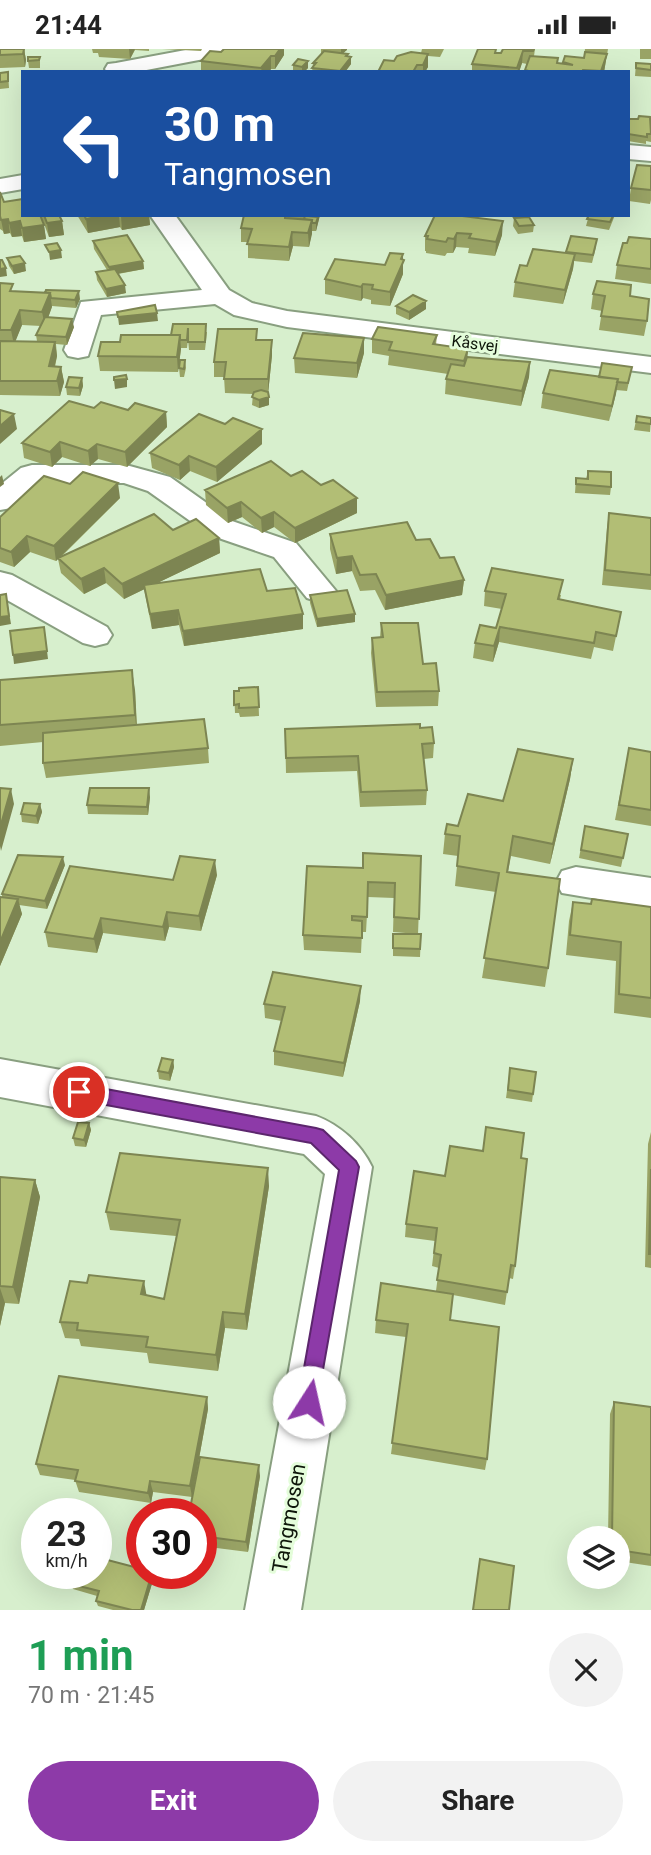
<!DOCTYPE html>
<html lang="en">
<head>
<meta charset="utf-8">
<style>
	body { margin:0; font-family:Roboto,sans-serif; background:#f2f2f2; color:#222; height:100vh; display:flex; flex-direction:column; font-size:26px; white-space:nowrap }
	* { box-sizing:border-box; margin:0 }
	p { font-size:23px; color:#767676 }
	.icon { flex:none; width:38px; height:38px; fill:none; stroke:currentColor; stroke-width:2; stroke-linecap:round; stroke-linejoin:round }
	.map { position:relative; height:1561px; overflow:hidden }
	.drawer { display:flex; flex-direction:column; background:#fff; flex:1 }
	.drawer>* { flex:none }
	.hud { position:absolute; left:21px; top:21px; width:609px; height:147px; border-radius:0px; box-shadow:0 7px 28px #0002; background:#1a4fa0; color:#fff; overflow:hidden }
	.fabs { position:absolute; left:567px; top:1477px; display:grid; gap:14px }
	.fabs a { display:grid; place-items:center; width:63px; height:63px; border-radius:50%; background:#fff; box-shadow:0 7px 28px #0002; font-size:35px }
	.speed { position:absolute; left:21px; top:1449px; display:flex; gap:14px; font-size:35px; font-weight:700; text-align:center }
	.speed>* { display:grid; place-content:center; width:91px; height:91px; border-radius:50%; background:#fff; box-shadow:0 7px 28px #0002; line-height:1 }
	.speed small { font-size:18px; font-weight:400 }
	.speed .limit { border:10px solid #d22; background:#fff; color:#111 }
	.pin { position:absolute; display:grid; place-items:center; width:60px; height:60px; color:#fff; margin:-30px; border:4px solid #fff; border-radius:50%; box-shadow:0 2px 7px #0007 }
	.me { position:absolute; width:77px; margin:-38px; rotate:10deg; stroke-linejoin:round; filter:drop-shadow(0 0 5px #0008) }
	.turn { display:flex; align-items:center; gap:24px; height:147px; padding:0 28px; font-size:32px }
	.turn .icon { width:91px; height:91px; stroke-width:2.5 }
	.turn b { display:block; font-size:49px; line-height:60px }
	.round { display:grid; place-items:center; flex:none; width:74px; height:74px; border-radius:37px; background:#f2f2f2 }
	.overview { display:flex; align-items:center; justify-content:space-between; height:119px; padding:0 28px }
	h1 { font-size:42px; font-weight:700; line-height:52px; color:#1e9e55 }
	.primary-button { display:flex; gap:14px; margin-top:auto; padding:14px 28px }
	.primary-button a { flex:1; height:80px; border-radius:42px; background:#8d3aa8; color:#fff; font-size:28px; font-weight:700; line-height:80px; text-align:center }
	.primary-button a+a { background:#f2f2f2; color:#222 }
	.status { display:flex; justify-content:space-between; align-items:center; height:49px; padding:0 35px; background:#fff; direction:ltr }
	.status svg { height:19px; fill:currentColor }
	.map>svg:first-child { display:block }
</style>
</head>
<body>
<div class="status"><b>21:44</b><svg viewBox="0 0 49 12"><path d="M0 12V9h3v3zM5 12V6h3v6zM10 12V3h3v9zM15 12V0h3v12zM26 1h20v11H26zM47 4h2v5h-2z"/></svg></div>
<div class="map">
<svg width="651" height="1561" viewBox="0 0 651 1561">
	<rect width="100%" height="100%" fill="#d7efcd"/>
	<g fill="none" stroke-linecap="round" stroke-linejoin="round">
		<g stroke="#899f80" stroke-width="4">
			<path id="street" d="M191,0H235L232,4L225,6L136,23H107L105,20L108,15L116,14Z
				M628,96L651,98V112L628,110Z
				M23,126V140L0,144V130Z
				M150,166H175L229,241L252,254L287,262L651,308V324L287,278L234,266L215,255L101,266L88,307L78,309L68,307L64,301L81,253L202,241Z
				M32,416H126L170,428L232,472L296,494L336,542L331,549L319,553L307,549L274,508L210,486L148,442L124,434H40L11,459L0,461V436L21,419Z
				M0,523L12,526L107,578L112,586L107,594L95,597L83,594L0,547Z
				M576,818L651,829V859L562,844L556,833L562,822Z
				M0,1010L316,1067C340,1076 361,1095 372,1118L301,1561H245L325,1125L304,1105L0,1048Z"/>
		</g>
		<use href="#street" fill="#fff" fill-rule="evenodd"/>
	</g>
	<path fill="#99a365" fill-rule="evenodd" d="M0,0H24L26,11L25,18L0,19Z
		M92,0H149V2L135,1L130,10L99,8L98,4H93Z
		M162,0H202L201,2Z
		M224,0H284V6L275,20H271L269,23H201V12L221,3Z
		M321,0H347L343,4L348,8L351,15L345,23H312L313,14L321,5Z
		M422,0H444L440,8L428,7V18L425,23H378L394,12L421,4Z
		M503,0H535L534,7L563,15L565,7L584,9L585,0H608L604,23H525L527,15L522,14L519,23H472V15L495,4H501Z
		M640,0H651V10H640Z
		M40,8V19H29L28,12Z
		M636,14L651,15V28L635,27Z
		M293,16L308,19L304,23H293Z
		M8,23L9,39L0,40V24Z
		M628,70L651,75V93L646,92V95L628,92Z
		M651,117V151L650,155L629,152L631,139Z
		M0,143L4,153L23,166H59L62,172L64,186L49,188L43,172L46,190L24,193L22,187L12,188L10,184L4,185L3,182L0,180Z
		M77,166H149L150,176L122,181L120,178L88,184Z
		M244,166H320L316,182H312L309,198L293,197L289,212L248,209V193H241V179Z
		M435,166L502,186L495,207L468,204L469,199L456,198L453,204H447L445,207L426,204V202H425V187Z
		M589,166H615L609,181L586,177Z
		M514,169L534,176L533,183L518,185L513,177Z
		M571,187L596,198L592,214L574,212L573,220L563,255L513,248L515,233L527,217L565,204Z
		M651,190V235L615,230L617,216L627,194Z
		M93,192L143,212L144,220L118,225L126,244L107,248L97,231L96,223L107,221L94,200Z
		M403,205V225L390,257L371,255V251L363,249L361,252L325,245V230L385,216Z
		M7,209L26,222L14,225L9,217Z
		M0,234L14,243L80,250L76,259L52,257L48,269L74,278L67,296L56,295L57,307L55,318H61L64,333L60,347L0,346ZM22,276L41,277L36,286L37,292H15Z
		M593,245L630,247L647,272L644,287L599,281L602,262L591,260Z
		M396,257L426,260L409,271L396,265Z
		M207,283L205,301H189L188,290L187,299H181L178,323L100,322L98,307L120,293Z
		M437,286L436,296L468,308L530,313L529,328L521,357L445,345L446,330L448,325L388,316L389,307L372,304V290Z
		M364,289V304L357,329L295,324L294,309Z
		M257,291L272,306L268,345L269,356L259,359L252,356L253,345L225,344L224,328H214V313Z
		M185,311L186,319L184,328H180L179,319Z
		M632,318L627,342L616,341L609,372L541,359L543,344Z
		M82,329L83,337L80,347L67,346L66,338Z
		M94,359L166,363L167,378L127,418L98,410L90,417L62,408L52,418L24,409L22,394Z
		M637,367L651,369L650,383L634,381Z
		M225,375L262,380V395L217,433L190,422L180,431L152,419L150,404Z
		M588,422L611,438L610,446L575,444L576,429L586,430Z
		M291,427L357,464L295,494L274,478L262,484L242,468L228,474L206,456L205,441Z
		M70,435L120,449L61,508L173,481L219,489L220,504L157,534L267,542L303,565V580L184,597L179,576L152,580L144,540L124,550L106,534L84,545L61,524L58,510L56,512L30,503L14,518L0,513V468Z
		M609,464L651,469V541L602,536L607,479Z
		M330,485L416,491L440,509L464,531L462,546L385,561L375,541L360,542L352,522L336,525L330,500Z
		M485,542L561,546L560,550L621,563L613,602L594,598L591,610L499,593L493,613L473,609L475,594L496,579L502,560L484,557Z
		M310,546L355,573L317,578L310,554Z
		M381,574L423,615L439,642L438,657L376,658L371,604L372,589H380Z
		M0,631L135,641L137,676L208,699L209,714L46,729L43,714V693L0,697Z
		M258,638L259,667L240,668L239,664H235L234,642H239Z
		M420,679L434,694L433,709L424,710L427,741L426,756L360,758L357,722L286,724L285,680Z
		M629,699L651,703V777L615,771Z
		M573,710L570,730L550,815L511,807L508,823L548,919L545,938L482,929L496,843L455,837L458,807L443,805L445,785L503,752Z
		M150,748L148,766L88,765L87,756Z
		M40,755L42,763L38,775L22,773L21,765Z
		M585,777L628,785L621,818L579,809Z
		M421,807L418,885L393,883L394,849L368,848L366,883H362L361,904L304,901L303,886L363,819Z
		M65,816L47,860L19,856L22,865L0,917V848H2V845Z
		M217,826L201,882L169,878L165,892L103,884L97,904L48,898L45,883L173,831Z
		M573,853L591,855L651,858V969L614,964L616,912L566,906L569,872Z
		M393,885H421L420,908L393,907Z
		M360,952L343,1028L274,1016V1002L282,972L265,969L264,955Z
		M173,1011L174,1018L170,1032L159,1030L158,1022Z
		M510,1019L533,1045L532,1053L506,1049Z
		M89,1074L91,1081L86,1098L75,1097L73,1089Z
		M651,1083V1219L645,1218L648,1095Z
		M521,1109L515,1217L513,1230L509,1229L505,1256L453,1246L450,1271L487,1410L485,1421L391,1405L406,1288L375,1284L376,1271L436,1242L439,1219L432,1217L435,1192L405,1188L406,1175L445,1127Z
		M0,1128L35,1131L40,1148L19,1255L5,1254L0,1277Z
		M269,1137L247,1281L225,1279L218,1322L149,1314L147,1304L81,1297L79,1290L65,1289L60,1273L147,1247L164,1250L176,1187L110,1181L106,1163Z
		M207,1348L208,1360L192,1448L153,1443L151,1454L79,1443L75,1431L40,1426L36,1415Z
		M614,1353L651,1358V1517L618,1512V1489H608L610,1365Z
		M260,1427L248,1503L201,1497V1465Z
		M154,1528L144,1561H113L98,1557L96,1552L97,1547L73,1540L71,1535Z"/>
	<path fill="#7d8552" d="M24,0L26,11L25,18L23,5Z
		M129,0H135L130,10Z
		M280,0H284V6L275,20V7Z
		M341,0H347V1L341,6Z
		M523,2L522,14L519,23H517Z
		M348,5V12L351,8V15L345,23H340Z
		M428,5V18L425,23H423V16Z
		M607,5L604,23H601Z
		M271,7V20L269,23H262L261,19Z
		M308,12V19L304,23H302V18Z
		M106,166H119L120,178L88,184L86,170Z
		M127,166H149L150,176L122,181L121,167Z
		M317,166H320L316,182V174Z
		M8,170L10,184L4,185L1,171Z
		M312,171V185L309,198L308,184Z
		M20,172L22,187L12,188L9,174Z
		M62,172L64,186L49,188L47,174Z
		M503,172L502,186L495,207L496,193Z
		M44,176L46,190L24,193L22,179Z
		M292,183L293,197L289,212V198Z
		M457,184L456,198L453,204L454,190Z
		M61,201L62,209L50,211L49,203Z
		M403,205V225L390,257V243Z
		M575,205L573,220L563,255L565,241Z
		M143,212L144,220L110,226L109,218Z
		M25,214L26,222L14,225L12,217Z
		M6,219L7,227L0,228V220Z
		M363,235V249L361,252V238Z
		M125,236L126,244L107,248L106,240Z
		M79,242L80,250L76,259L75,251Z
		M50,244L52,258L45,277L42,263Z
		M426,252V260L409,271V263Z
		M20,261L22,276L14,296L11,281Z
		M157,264L158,272L119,276L118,268Z
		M72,270L74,278L67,296L66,288Z
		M180,286L181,300L178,323L177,308Z
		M364,289V304L357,329V314Z
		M272,291V306L268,345V330Z
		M55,293L57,307L51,332L49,317Z
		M468,300L467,315L463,327L464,312Z
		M530,313L529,328L521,357L522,342Z
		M61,318L64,333L60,347L57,332Z
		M82,329L83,337L80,347L79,339Z
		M127,330V338L115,340L114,331Z
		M618,330L616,345L609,372L612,357Z
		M269,348V356L259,359V351Z
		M166,363L167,378L127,418L125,403Z
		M14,365L17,380L0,395V377Z
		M262,380V395L217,433L216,418Z
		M60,393L62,408L52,418L50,403Z
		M97,395L98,410L90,417L88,402Z
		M189,407L190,422L180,431L179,416Z
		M2,426L4,435L0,438V428Z
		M118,434L120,449L56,512L54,497Z
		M357,449V464L295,494V479Z
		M241,453L242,468L228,474L227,459Z
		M274,463V478L262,484L261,469Z
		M27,487L30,503L14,518L11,503Z
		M219,489L220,504L124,550L122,535Z
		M352,507V522L336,525L337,509Z
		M104,519L106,534L84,545L81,530Z
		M464,531L462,546L385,561L386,546Z
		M6,545L11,575L0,577V568Z
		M178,561L179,576L152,580L150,565Z
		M303,565V580L184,597L183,582Z
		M355,565V573L317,578V570Z
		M44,578L48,610L14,615L13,606Z
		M500,578L499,593L493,613L494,597Z
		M132,621L135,641L137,686L135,666Z
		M573,710L570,730L550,815L553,795Z
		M149,739L150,748L148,766L147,758Z
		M11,740L14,755L1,802L0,797V779Z
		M40,755L42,763L38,775L36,767Z
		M63,808L65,816L47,860L45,852Z
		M215,811L217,826L201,882L199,867Z
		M18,850L22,865L0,917V893Z
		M167,863L169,878L165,892L163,878Z
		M101,869L103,884L97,904L94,890Z
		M361,937L360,952L343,1028L344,1014Z
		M173,1011L174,1018L170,1032L169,1024Z
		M89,1074L91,1081L86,1098L84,1091Z
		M268,1119L269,1137L247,1281L245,1265Z
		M35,1131L40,1148L19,1255L13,1238Z
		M144,1232L147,1249L141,1245Z
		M0,1239L5,1254L0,1277Z
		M223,1263L225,1279L218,1322L216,1306Z
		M207,1348L208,1360L192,1448L190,1437Z
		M259,1416L260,1427L248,1503L246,1493Z
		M150,1432L153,1443L151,1454L148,1444Z
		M152,1524L154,1528L144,1561H141Z"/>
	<path fill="#b2be75" stroke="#7d8552" stroke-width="2" d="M0,0H24L23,5L0,6Z
		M224,0H280L275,7H271L261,19L201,12L210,2L221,3Z
		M478,0H496L495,4H501L503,0H534L533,2H523L517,19L472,15Z
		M324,2L348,5L346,7L351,8L340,22L312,19L316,14H313Z
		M411,3L428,5L423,16H417L413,23H378L384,11L394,12L397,7Z
		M585,3L607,5L601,22L583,21L582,23H532L525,21L530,7L558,9L557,14L573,16L563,13L565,7L584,9Z
		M28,8H40L39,11L28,12Z
		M298,10L308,12L302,18L293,16Z
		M636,14L651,15V21L636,19Z
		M8,23V32L0,33V24Z
		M639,67L650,68L651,85H647V88L628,85V70H638Z
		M637,116L651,117V141L631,139Z
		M0,143L4,153L23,150V166H40L44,176L22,179L20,172L9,174L8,170L1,171L0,167Z
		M44,166H59L62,172L47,174Z
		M84,166H106L86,170Z
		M244,166H285V169L312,171L308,184L292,183L289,198L247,195L252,180L241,179Z
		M435,166H454L503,172L496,193L469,189L471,185L457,184L454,190L448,189L446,193L427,190L428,187H425Z
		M589,166H608L613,167L610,173L587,170Z
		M305,167L318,168L316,174H312V171L304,170Z
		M529,168L534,176L519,177L514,169Z
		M127,186L143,212L109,218L93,192Z
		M571,187L597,190L593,206L566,203Z
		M629,188L651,190V220L617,216L623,194H627Z
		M57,194L61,201L49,203L45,196Z
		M533,200L575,205L565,241L515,233L520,216L527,217Z
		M390,204L403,205L401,210L404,211L390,243L372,240L373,236L363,235L361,238L325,230L335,210L385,216Z
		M20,207L25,214L12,217L7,209Z
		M0,211H2L6,219L0,220Z
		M115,220L125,236L106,240L96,223Z
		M597,232L631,236L630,247L649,250L647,272L601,267L605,247L593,245Z
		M0,234L13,235L10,242L50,244L42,263L20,261L11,281H0Z
		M46,241L79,242L75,251L51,249L50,244H45Z
		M413,246L426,252L409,263L396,257Z
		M155,256L157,264L118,268L117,263Z
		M45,268L72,270L66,288L36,286Z
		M173,275H206L205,293H188V279L187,291H180V286H171Z
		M378,278L437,286L433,295L468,300L464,312L389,301L392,293L372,290Z
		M218,280H257L256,291H272L268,330H224L226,313H214Z
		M303,284L364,289L357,314L294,309Z
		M121,286H180L177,308L98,307L101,293H120Z
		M0,292L55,293L49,317L61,318L57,332H0Z
		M467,308L530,313L522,342L446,330L451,315L464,317Z
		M180,311H185L184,320L179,319Z
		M602,314L632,318L628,334L617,333L618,330L599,328Z
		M550,321L618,330L612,357L543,344Z
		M126,326L127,330L114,331V328Z
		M69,328L82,329L79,339L66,338Z
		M261,341L268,343L269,348L259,351L252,348L254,343Z
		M69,352L94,359L101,353L128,361L135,354L166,363L125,403L97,395L88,402L60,393L50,403L22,394Z
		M0,361L14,365L0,377Z
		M199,365L225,375L233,369L262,380L216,418L189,407L179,416L150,404Z
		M637,367L651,369V375L636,373Z
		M271,412L291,427L302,422L321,436L333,431L357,449L295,479L274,463L261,469L241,453L227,459L205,441Z
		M588,422L611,423V438L576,435V429L588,430Z
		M83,423L118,434L54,497L27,487L11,503L0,499V468L44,427L70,435Z
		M609,464L651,469V526L605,521Z
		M154,465L173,481L196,470L219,489L122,535L104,519L81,530L58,509Z
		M407,473L416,491L430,490L440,509L454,508L464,531L386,546L376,525L360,526L352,507L337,509L330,485Z
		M492,519L563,531L558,550L621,563L616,587L596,583L594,594L500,578L494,597L475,594L480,576L496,579L506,545L485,542Z
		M260,520L267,542L295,539L303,565L183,582L178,561L150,565L144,536Z
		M347,541L355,565L317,570L310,546Z
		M6,545L9,567L0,568V546Z
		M381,574H418L423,615L436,614L439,642L377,643L372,589L383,588Z
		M44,578L47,602L13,606L10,582Z
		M132,621L135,666L0,676V631Z
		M258,638L259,658L239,659V655L234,656V642H239V639Z
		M204,670L208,699L43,714V684Z
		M420,675V679L432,678L434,694L422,695L427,741L361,743L358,707L286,709L285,680Z
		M629,699L651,703V761L619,756Z
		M518,700L573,710L553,795L513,787L507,823L560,830L548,919L484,909L499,824L457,817L460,787L445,785L447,775L458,777L468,745L503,752Z
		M0,739L11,740L0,779Z
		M90,739H149L147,758L87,756Z
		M24,754L40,755L36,767L21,765Z
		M585,777L628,785L623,809L581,801Z
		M363,804L421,807L419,870L394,868L395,834L368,833L367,868L352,867V871L362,872V889L303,886L307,817L363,819Z
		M18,806L63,808L45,852L2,845Z
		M180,807L215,811L199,867L167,863L163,878L101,869L94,890L45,883L70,817L173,831Z
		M0,848L18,850L0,893Z
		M592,850L651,858V949L619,945L621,893L570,886L573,853L591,855Z
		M393,885H421L420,900L393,899Z
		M273,923L361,937L344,1014L274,1002L285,958L264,955Z
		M162,1009L173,1011L169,1024L158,1022Z
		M510,1019L536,1023L533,1045L508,1041Z
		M78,1073L89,1074L84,1091L73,1089Z
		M486,1078L524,1084L521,1109L527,1110L515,1217L511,1216L507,1243L437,1231L441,1206L434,1204L437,1179L406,1175L414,1122L445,1127L450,1097L483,1102Z
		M120,1104L268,1119L245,1265L223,1263L216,1306L146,1298L148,1288L77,1281L78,1274L60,1273L70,1232L87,1234L89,1226L144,1232L141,1245L164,1250L180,1171L106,1163Z
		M651,1120V1205H649Z
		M0,1128L35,1131L13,1238L0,1237Z
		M381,1234L453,1245L450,1271L499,1278L487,1410L392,1394L408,1275L376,1271Z
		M59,1327L207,1348L190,1437L150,1432L148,1444L75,1432L78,1421L36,1415Z
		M614,1353L651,1358V1506L618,1501V1489H612Z
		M200,1408L259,1416L246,1493L201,1487V1465H189Z
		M96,1508L142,1520V1524H152L141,1561H132L96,1552L99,1542L71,1535L74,1524H96Z
		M480,1510L514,1517L509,1561H473Z"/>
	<path fill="#8d3aa8" stroke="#5c266d" stroke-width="2" d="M79,1035L316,1079L323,1081L356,1112L359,1118L316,1360L309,1363L301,1360L298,1353L339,1121L311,1094L79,1051L73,1049L70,1043L73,1038Z"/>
	<g text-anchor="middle" stroke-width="6" stroke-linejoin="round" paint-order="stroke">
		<g font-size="16" fill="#0e160a" stroke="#e4fdda">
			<text transform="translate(475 294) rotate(7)" y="6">Kåsvej</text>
		</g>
		<g font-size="21" fill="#0e160a" stroke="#e4fdda">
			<text transform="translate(289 1469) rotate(-80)" y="7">Tangmosen</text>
		</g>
	</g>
</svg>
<div class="fabs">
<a><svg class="icon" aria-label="layers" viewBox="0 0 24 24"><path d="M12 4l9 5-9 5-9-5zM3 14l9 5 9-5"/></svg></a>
</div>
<div class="speed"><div>23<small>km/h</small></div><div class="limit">30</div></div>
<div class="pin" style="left:79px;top:1043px;background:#d93025"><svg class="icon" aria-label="arrive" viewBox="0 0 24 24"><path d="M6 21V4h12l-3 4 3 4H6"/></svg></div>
<svg class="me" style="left:309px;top:1353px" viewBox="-20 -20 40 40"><circle r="19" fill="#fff"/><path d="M0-13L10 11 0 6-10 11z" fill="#8d3aa8"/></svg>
<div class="hud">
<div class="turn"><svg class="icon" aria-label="left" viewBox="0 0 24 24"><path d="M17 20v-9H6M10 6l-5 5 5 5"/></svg><div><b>30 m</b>Tangmosen</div></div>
</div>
</div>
<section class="drawer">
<div class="overview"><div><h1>1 min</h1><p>70 m · 21:45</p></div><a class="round"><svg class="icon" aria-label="close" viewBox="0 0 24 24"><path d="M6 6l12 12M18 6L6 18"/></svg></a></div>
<div class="primary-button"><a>Exit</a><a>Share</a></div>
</section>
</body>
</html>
